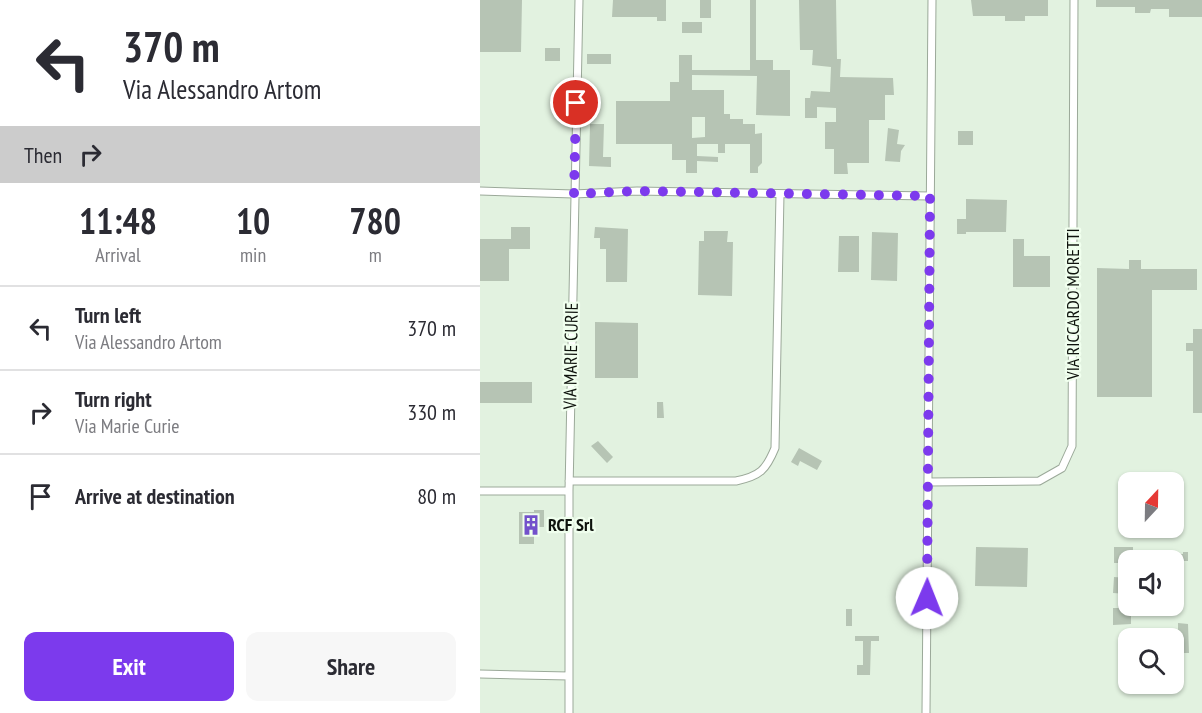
<!DOCTYPE html>
<html lang="en">
<head>
<meta charset="utf-8">
<style>
	body { margin:0; font-family:"PT Sans Narrow",sans-serif; background:#f7f7f7; color:#2b2b33; height:100vh; display:flex; flex-direction:column; font-size:22px; white-space:nowrap }
	* { box-sizing:border-box; margin:0 }
	p { font-size:20px; color:#7c7c81 }
	.icon { flex:none; width:33px; height:33px; fill:none; stroke:currentColor; stroke-width:2; stroke-linecap:round; stroke-linejoin:round }
	.map { position:relative; flex:1; overflow:hidden }
	.side { display:flex; flex-direction:column; background:#fff; width:480px }
	.side>* { flex:none }
	.banner { background:#fff; color:#2b2b33; overflow:hidden }
	.needle { width:39px; rotate:22deg }
	.buttons { position:absolute; left:638px; top:472px; display:grid; gap:12px }
	.buttons a { display:grid; place-items:center; width:66px; height:66px; border-radius:12px; background:#fff; box-shadow:0 2px 4px #0004; font-size:30px }
	.pin { position:absolute; display:grid; place-items:center; width:51px; height:51px; color:#fff; margin:-26px; border:3px solid #fff; border-radius:50%; box-shadow:0 2px 6px #0007 }
	.me { position:absolute; width:66px; margin:-33px; rotate:1deg; stroke-linejoin:round; filter:drop-shadow(0 0 4px #0008) }
	.turn { display:flex; align-items:center; gap:21px; height:126px; padding:0 24px; font-size:27px }
	.turn .icon { width:78px; height:78px; stroke-width:2.5 }
	.turn b { display:block; font-size:42px; line-height:51px }
	.then { display:flex; align-items:center; height:57px; padding:0 24px; background:#0003; gap:12px; font-size:22px }
	.eta { display:flex; justify-content:space-evenly; align-items:center; height:102px; text-align:center }
	.eta b { font-size:36px; font-weight:600; line-height:42px }
	.action { display:flex; gap:12px; margin-top:auto; padding:12px 24px }
	.action a { flex:1; height:69px; border-radius:12px; background:#7c3aed; color:#fff; font-size:24px; font-weight:600; line-height:69px; text-align:center }
	.action a+a { background:#f7f7f7; color:#2b2b33 }
	ul { padding:0; list-style:none }
	li { display:flex; align-items:center; gap:18px; height:84px; padding:0 24px; border-top:2px solid #e1e1e2 }
	li div { flex:1 }
	li b { display:block; font-size:22px }
	li em { font-style:normal }
	main { display:flex; flex:1; min-height:0 }
	.map>svg:first-child { display:block }
</style>
</head>
<body>
<main>
<section class="side">
<div class="banner">
<div class="turn"><svg class="icon" aria-label="left" viewBox="0 0 24 24"><path d="M17 20v-9H6M10 6l-5 5 5 5"/></svg><div><b>370 m</b>Via Alessandro Artom</div></div>
<div class="then">Then<svg class="icon" aria-label="right" viewBox="0 0 24 24"><path d="M7 20v-9h11M14 6l5 5-5 5"/></svg></div>
</div>
<div class="eta">
<div><b>11:48</b><p>Arrival</p></div>
<div><b>10</b><p>min</p></div>
<div><b>780</b><p>m</p></div>
</div>
<ul>
<li><svg class="icon" aria-label="left" viewBox="0 0 24 24"><path d="M17 20v-9H6M10 6l-5 5 5 5"/></svg><div><b>Turn left</b><p>Via Alessandro Artom</p></div><em>370 m</em></li>
<li><svg class="icon" aria-label="right" viewBox="0 0 24 24"><path d="M7 20v-9h11M14 6l5 5-5 5"/></svg><div><b>Turn right</b><p>Via Marie Curie</p></div><em>330 m</em></li>
<li><svg class="icon" aria-label="arrive" viewBox="0 0 24 24"><path d="M6 21V4h12l-3 4 3 4H6"/></svg><div><b>Arrive at destination</b></div><em>80 m</em></li>
</ul>
<div class="action"><a>Exit</a><a>Share</a></div>
</section>
<div class="map">
<svg width="722" height="713" viewBox="0 0 722 713">
	<rect width="100%" height="100%" fill="#e2f2e0"/>
	<path fill="#b6c4b4" fill-rule="evenodd" d="M0,0H42L41,52H0Z
		M133,0H186V21H177V17H132Z
		M220,0H231V18H220Z
		M270,0H276V60H293V70H310V116L276,115L277,76L212,75V90H244V114H250V119H263V124H275V134L282,133V163L278,167V173H270V144H245V153H238V144H217V156L238,157V162L217,161V173H206V160H192V144H136V101H190V82H199V55H212V70H270ZM212,117H225V137L212,138Z
		M319,0H356L357,59H361L360,77L413,78L414,95H405V120H389V163H367L368,174H354V149H345V122H356V108L337,107V118H325V98H330L331,91L350,92L351,67L332,65L333,50H320Z
		M491,0H568V16H545V21H525V16H493Z
		M616,0H722V17H689V9H671L670,13H655V7H616Z
		M202,22H222V33H202Z
		M65,48H80V61H65Z
		M107,54H131V64H107Z
		M110,124H124L123,157H131V167L109,166Z
		M408,128L419,130L417,144L425,145L421,151L420,162L405,161Z
		M478,131H493V145H478Z
		M486,199L527,200L526,232H486V234H477V219H486Z
		M31,227H50V249H29V281H0V239H31Z
		M115,227L148,229L147,282H126V249H120V238H114Z
		M224,231H248L247,242H253L252,296L218,295L219,241H224Z
		M392,232L418,233L417,281L391,280Z
		M359,236H379V272H358Z
		M533,239H544V256H570V287H533Z
		M649,260H661V269H717V290H672V397H617V268L649,269Z
		M115,322L158,323V378H115Z
		M713,329H722V413H713V351H706V343H713Z
		M0,382H52V403H0Z
		M177,402H183L184,418H177Z
		M118,441L133,457L127,463L111,446Z
		M319,448L342,461L337,470L320,461L318,466L311,462Z
		M54,510H64V527H57V532H54V544H39V512H54Z
		M496,547L548,548L547,587L495,586Z
		M634,547H653V561H648V563H634Z
		M703,552H708V561H698V554H703Z
		M634,577L648,578V594L633,593Z
		M633,608H651V624L633,625Z
		M366,609H372V626H366Z
		M698,623L708,624L709,653H699L702,640H698Z
		M375,636H399V641H391L390,675H377V665H383V641H375Z"/>
	<g fill="none" stroke-linecap="round" stroke-linejoin="round">
		<g stroke="#9ba999" stroke-width="9">
			<path id="street" d="M0,191L94,194L157,191L450,196
				M89,481H256C280,476 286,470 295,448L300,194
				M448,482L559,481L582,468L592,446L594,0
				M0,491H89
				M0,674L89,676
				M89,713V491L99,0
				M446,713L452,0"/>
		</g>
		<use href="#street" stroke="#fff" stroke-width="7"/>
	</g>
	<g fill="none" stroke-linecap="round" stroke-linejoin="round">
		<path stroke="#7c3aed" stroke-width="10" stroke-dasharray="0 18" d="M96,103L94,194L157,191L450,196L447,598"/>
	</g>
	<defs>
		<g id="building-bare" transform="scale(1.62)"><path d="M-4-6H4V6H1V3H-1V6H-4ZM-2.5-4.3h1.7v1.8h-1.7ZM.8-4.3h1.7v1.8H.8ZM-2.5-1h1.7V.8h-1.7ZM.8-1h1.7V.8H.8Z" fill="#7351cb" stroke="#f0ffee" stroke-width="2.5" paint-order="stroke"/></g>
	</defs>
	<g fill-rule="evenodd">
		<use href="#building-bare" x="51" y="525"/>
	</g>
	<g text-anchor="middle" stroke-width="4.5" stroke-linejoin="round" paint-order="stroke">
		<g font-size="18" fill="#0e130d" stroke="#f0ffee">
			<text transform="translate(593 304) rotate(-90)" y="6">VIA RICCARDO MORETTI</text>
			<text transform="translate(91 356) rotate(-89)" y="6">VIA MARIE CURIE</text>
		</g>
		<g font-size="18" font-weight="bold" fill="#0e130d" stroke="#f0ffee" text-anchor="start">
			<text x="68" y="531">RCF Srl</text>
		</g>
	</g>
</svg>
<div class="buttons">
<a><svg class="needle" viewBox="-14 -14 28 28"><path d="M0-13l5 13h-10z" fill="#e53935"/><path d="M0 13l5-13h-10z" fill="#7c7c81"/></svg></a>
<a><svg class="icon" aria-label="sound" viewBox="0 0 24 24"><path d="M4 9h4l5-4v14l-5-4H4zM17 9q2 3 0 6"/></svg></a>
<a><svg class="icon" aria-label="search" viewBox="0 0 24 24"><circle cx="10" cy="10" r="6"/><path d="M15 15l6 6"/></svg></a>
</div>
<div class="pin" style="left:96px;top:103px;background:#d93025"><svg class="icon" aria-label="arrive" viewBox="0 0 24 24"><path d="M6 21V4h12l-3 4 3 4H6"/></svg></div>
<svg class="me" style="left:447px;top:598px" viewBox="-20 -20 40 40"><circle r="19" fill="#fff"/><path d="M0-13L10 11 0 6-10 11z" fill="#7c3aed"/></svg>
</div>
</main>
</body>
</html>
